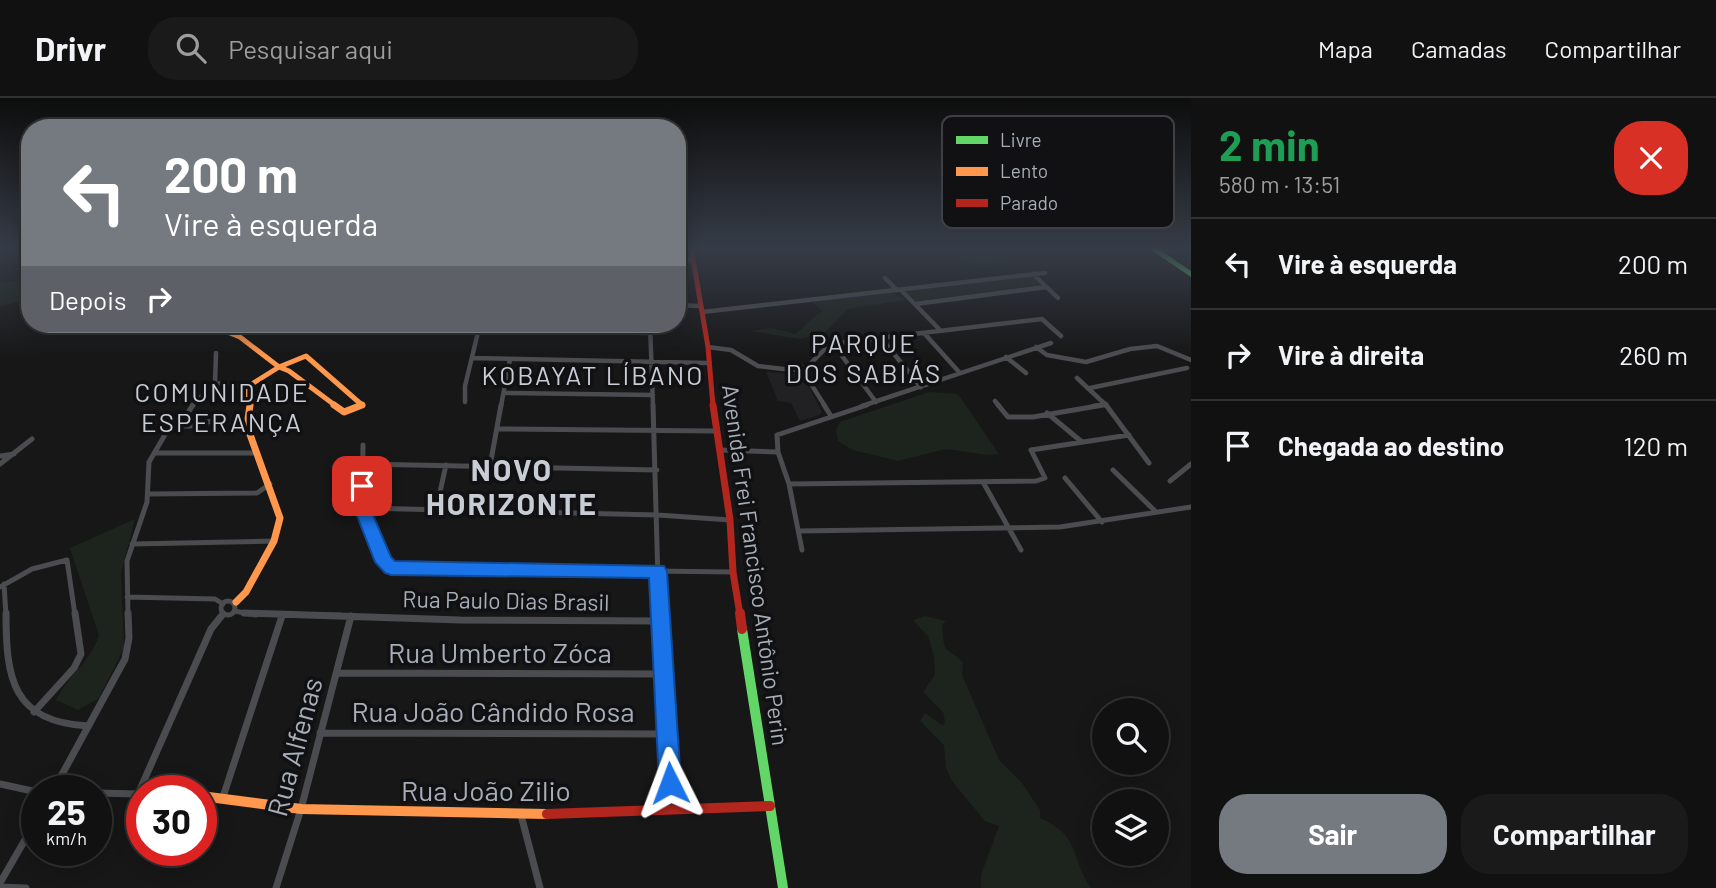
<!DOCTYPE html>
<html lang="pt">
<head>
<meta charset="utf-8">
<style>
	body { margin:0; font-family:Barlow,sans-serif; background:#1a1a1a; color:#f1f3f6; height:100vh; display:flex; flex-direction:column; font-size:26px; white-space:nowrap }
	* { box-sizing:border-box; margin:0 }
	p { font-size:23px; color:#9c9d9f }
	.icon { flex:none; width:38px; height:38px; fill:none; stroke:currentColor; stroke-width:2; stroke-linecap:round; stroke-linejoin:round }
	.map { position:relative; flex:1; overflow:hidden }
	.panel { display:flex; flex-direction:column; background:#111; width:525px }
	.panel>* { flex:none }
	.hud { position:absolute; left:21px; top:21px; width:665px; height:214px; border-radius:28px; box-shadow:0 4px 18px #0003,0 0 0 2px #303131; background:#757980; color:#fff; overflow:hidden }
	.tools { position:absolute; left:1092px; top:600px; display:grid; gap:14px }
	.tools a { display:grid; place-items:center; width:77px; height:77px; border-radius:50%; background:#111; box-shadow:0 4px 18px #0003,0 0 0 2px #303131; font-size:35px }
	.speed { position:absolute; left:21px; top:677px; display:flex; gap:14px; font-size:35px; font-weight:700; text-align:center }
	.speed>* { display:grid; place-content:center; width:91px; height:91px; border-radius:50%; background:#111; box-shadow:0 4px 18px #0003,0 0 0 2px #303131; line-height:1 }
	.speed small { font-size:18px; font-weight:400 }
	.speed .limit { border:10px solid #d22; background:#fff; color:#111 }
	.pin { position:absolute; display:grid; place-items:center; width:60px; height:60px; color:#fff; margin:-30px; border-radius:14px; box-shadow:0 4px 10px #0006 }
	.me { position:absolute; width:77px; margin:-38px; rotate:357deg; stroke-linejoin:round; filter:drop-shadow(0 0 5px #0008) }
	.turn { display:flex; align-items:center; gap:24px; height:147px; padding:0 28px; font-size:32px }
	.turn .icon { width:91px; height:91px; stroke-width:2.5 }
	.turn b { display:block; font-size:49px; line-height:60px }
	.then { display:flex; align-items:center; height:66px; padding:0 28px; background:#0003; gap:14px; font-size:26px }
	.round { display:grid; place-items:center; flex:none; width:74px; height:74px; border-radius:28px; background:#1a1a1a }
	.head { display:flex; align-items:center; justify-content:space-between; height:119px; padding:0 28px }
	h1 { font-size:42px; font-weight:700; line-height:52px; color:#1e9e55 }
	.primary-button { display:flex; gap:14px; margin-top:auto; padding:14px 28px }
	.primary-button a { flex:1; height:80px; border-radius:28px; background:#757980; color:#fff; font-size:28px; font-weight:700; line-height:80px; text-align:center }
	.primary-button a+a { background:#1a1a1a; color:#f1f3f6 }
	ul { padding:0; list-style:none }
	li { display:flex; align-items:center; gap:21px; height:91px; padding:0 28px; border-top:2px solid #303131 }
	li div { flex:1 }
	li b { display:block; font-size:26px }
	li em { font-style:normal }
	header { display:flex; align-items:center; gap:42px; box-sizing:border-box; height:98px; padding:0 35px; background:#111; border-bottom:2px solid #303131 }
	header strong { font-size:33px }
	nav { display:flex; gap:38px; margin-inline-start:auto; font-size:24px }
	.search { width:490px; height:63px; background:#1a1a1a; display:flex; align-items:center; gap:18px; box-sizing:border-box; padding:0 24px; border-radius:28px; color:#9c9d9f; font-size:26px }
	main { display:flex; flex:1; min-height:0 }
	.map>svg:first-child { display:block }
</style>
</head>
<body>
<header>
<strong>Drivr</strong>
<div class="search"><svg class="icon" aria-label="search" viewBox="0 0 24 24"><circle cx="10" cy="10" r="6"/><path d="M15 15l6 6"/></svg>Pesquisar aqui</div>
<nav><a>Mapa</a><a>Camadas</a><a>Compartilhar</a></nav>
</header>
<main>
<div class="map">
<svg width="1191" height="790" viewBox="0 0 1191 790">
	<rect width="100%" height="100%" fill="#171717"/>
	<path fill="#212123" d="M766,274L802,276L822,314L819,317L800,323L791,305L778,303Z"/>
	<path fill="#1d241d" d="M941,149H987L1004,160C987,180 957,158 941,149Z
		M30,167V202L0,208V185L19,183L23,171Z
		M1030,178L1041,187L915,203L906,193Z
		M891,194L906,202L848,211L824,235L799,241L751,233L772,230L795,236C806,229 811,219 823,213L812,204Z
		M929,294L958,296L999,356L988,357L946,351L898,363L853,352L838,343L836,332L840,324Z
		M135,421L121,475L124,550L99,600L78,612L56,602C68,578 91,563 99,537L70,450Z
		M925,518L946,523L942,527C945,559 943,546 963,564L962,577L999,662L1022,685L1040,712V720C1082,739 1069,757 1091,790H981V777L999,728L985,723L952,683L946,670L944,647L920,623L925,615L943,628L945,623L943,614L923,594L935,577L934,558L928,538L913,522Z"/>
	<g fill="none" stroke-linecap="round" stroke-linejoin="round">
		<path stroke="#4b4c50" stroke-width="4.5" d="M1159,154L1191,150
			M677,162H693
			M1033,176L1058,200
			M885,180L897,192
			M901,192L940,232
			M915,206L1046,189
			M677,207L700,208
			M702,214L1045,175
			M358,226H414
			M650,226L653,308
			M479,232L650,235
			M924,235L959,274
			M881,240L921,289
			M834,247L876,304
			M708,249L731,252L758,268L792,272L807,269L824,252L845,244L1042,221L1061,238
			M1036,249L1047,257L1086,264L1130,251L1157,248L1191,262
			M216,255L215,285L247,289
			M1006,259L1026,275
			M472,260L708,265
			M802,272L825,308
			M1077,280L1107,308
			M1090,290L1187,270
			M504,295L653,297
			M995,303L999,308
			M465,304V288L480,226
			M192,308C198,298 209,296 215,285
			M501,308L510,261
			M862,308L1051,245
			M1093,308L1106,306"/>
		<path stroke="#4b4c50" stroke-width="5" d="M193,307L179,328H190L221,321
			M653,307L659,517
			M824,307L831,318
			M998,307L1008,319H1033L1103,307
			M1106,307L1149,365
			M1047,315L1082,344
			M498,331L715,333
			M363,347L362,410L384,464L391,470L733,474
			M720,352L778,354
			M155,355H257
			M0,358L14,356
			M0,366L32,341
			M362,366L657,372
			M490,368L501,307
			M1113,372L1156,414
			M1065,380L1102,424
			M1170,383L1191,366
			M983,384L1021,452
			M789,386L1036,383L1045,380L1031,352L1129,337
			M148,396L257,395L270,386
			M362,410L658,417L730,422
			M436,412L446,367
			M799,433L1060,429L1191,409
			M132,446L274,443
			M802,452L789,386L778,354L777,337L867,307
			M4,486L6,517
			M0,489L32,471L67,462L75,517
			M127,499L215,501L223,506
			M221 510a7 7 0 1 1 14 0a7 7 0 1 1-14 0Z
			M234,513L256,517
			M128,517L127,463L147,404L149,364L166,335
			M300,517H340"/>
		<path stroke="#4b4c50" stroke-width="7" d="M6,515C6,580 12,624 88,628
			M244,515L460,522L659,523
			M659,515L671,710
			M338,575L663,576
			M34,614L74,570L81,556L75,515
			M320,635L667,636
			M0,686L37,694
			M53,693L125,561L129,540L128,515
			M96,695L139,696
			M138,696L211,531L223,516
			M223,699L282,518
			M521,717L540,790
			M0,785L37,721
			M0,789L26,790
			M276,790L301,711L351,518"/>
		<path stroke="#63d668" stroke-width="5" d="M1151,149L1191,176"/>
		<path stroke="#63d668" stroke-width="10" d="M742,531L783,790"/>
		<path stroke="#ff974d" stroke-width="5" d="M225,226V233L240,239L279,269
			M279,269L289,273L336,308
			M279,269L306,258L362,307L358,308
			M250,308L247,289L279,269"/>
		<path stroke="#ff974d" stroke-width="7" d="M334,307L344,314L362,307
			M236,504L246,494L274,443L280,420L247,328L250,307"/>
		<path stroke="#ff974d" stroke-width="10" d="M201,698L301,711L547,716"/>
		<path stroke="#b3261e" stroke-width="5" d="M691,149L708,249L713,308"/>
		<path stroke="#b3261e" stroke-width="7" d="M713,307L730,422L733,474L740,517"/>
		<path stroke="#b3261e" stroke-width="10" d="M740,515L742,531
			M547,716L770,708"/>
	</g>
	<linearGradient id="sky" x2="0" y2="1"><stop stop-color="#0d0d0d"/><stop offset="0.58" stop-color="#363c47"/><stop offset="1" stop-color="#363c47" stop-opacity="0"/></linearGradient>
	<rect width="1191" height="259" fill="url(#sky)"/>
	<path fill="#1a73e8" stroke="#114b97" stroke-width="2" d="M362,382L370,388V410L391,459L395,463L664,468L667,473L681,685L677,693L670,696L662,693L659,685L649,480L391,477L385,475L375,464L354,410V388Z"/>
	<g text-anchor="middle" stroke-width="7" stroke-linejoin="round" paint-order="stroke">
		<g font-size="23" fill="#a7aeb8" stroke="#111113">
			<text transform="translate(755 467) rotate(82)" y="8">Avenida Frei Francisco Antônio Perin</text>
			<text transform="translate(506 503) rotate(1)" y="8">Rua Paulo Dias Brasil</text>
		</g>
		<g font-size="26" letter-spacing="2" fill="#c8ccd4" stroke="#111113">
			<text x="864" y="255">PARQUE<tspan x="864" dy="30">DOS SABIÁS</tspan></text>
			<text x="593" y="287">KOBAYAT LÍBANO</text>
			<text x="222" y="304">COMUNIDADE<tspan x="222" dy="30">ESPERANÇA</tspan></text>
		</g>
		<g font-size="28" fill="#a7aeb8" stroke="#111113">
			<text x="500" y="565">Rua Umberto Zóca</text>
			<text x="493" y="624">Rua João Cândido Rosa</text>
			<text transform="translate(295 649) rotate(-75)" y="10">Rua Alfenas</text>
			<text x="486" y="703">Rua João Zilio</text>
		</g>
		<g font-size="30" font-weight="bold" letter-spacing="2" fill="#c8ccd4" stroke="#111113">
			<text x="512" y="383">NOVO<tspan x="512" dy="34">HORIZONTE</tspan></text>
		</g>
	</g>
	<rect x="942" y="18" width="232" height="112" rx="10" fill="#111113" stroke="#3e4045" stroke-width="2"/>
	<rect x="956" y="38" width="32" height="8" fill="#63d668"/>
	<rect x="956" y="69" width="32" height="9" fill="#ff974d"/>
	<rect x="956" y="101" width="32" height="8" fill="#b3261e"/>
	<g font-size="19" fill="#a7aeb8">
		<text x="1000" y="49">Livre</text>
		<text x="1000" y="80">Lento</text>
		<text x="1000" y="112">Parado</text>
	</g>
</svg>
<div class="tools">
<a><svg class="icon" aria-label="search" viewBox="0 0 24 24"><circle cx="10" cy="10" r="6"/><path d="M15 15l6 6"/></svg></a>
<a><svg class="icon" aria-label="layers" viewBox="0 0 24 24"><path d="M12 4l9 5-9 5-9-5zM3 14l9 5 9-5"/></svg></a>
</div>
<div class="speed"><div>25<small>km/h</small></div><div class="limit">30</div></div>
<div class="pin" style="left:362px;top:388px;background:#d93025"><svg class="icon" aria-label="arrive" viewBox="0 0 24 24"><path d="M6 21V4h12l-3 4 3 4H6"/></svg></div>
<svg class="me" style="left:670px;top:685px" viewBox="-20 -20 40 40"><path d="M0-17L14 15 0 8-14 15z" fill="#1a73e8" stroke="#fff" stroke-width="4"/></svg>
<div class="hud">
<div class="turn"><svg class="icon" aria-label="left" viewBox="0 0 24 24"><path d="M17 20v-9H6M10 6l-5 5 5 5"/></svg><div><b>200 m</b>Vire à esquerda</div></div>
<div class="then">Depois<svg class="icon" aria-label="right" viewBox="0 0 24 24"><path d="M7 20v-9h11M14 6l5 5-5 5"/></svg></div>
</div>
</div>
<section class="panel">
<div class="head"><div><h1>2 min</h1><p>580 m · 13:51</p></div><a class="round" style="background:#d93025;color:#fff"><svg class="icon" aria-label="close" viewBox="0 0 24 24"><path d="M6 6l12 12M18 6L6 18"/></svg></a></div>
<ul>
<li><svg class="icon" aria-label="left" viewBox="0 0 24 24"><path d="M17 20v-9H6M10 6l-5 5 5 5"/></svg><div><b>Vire à esquerda</b></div><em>200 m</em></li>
<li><svg class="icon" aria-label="right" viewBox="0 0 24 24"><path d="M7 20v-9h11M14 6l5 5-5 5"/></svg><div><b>Vire à direita</b></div><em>260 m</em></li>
<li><svg class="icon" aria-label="arrive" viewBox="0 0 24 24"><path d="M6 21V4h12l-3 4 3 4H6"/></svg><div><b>Chegada ao destino</b></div><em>120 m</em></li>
</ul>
<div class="primary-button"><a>Sair</a><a>Compartilhar</a></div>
</section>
</main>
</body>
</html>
